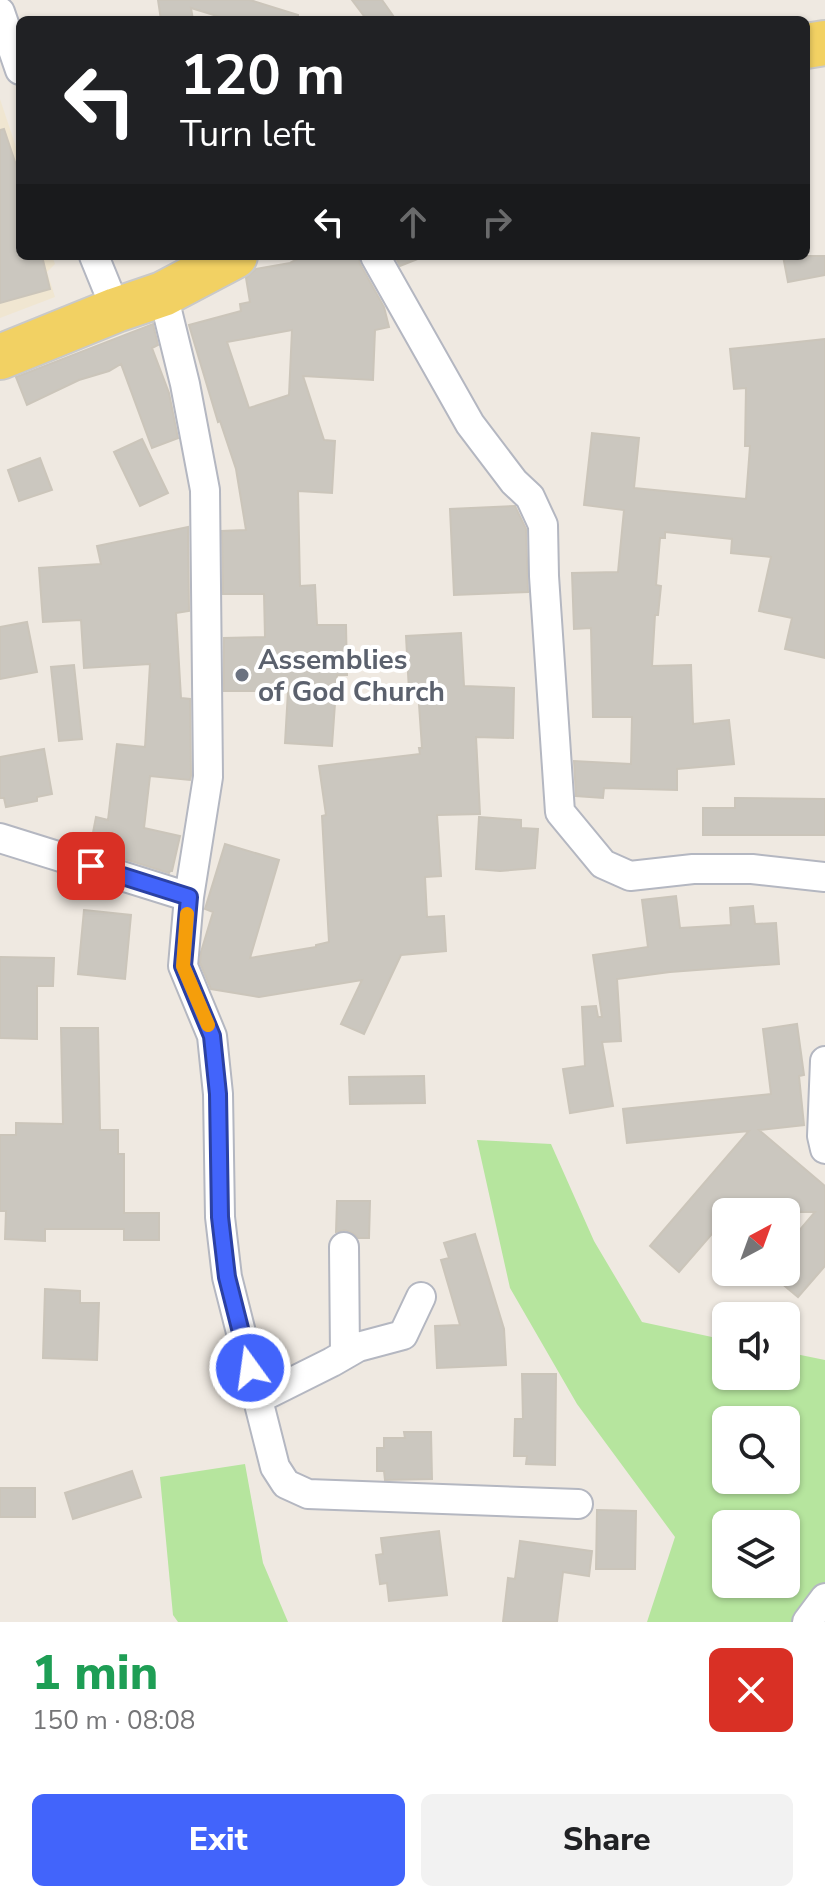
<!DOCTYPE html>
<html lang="en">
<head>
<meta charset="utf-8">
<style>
	body { margin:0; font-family:"Nunito Sans",sans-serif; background:#f2f2f2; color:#202124; height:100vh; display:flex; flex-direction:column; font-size:30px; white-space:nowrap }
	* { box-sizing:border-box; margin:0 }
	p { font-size:26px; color:#757577 }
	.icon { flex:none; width:44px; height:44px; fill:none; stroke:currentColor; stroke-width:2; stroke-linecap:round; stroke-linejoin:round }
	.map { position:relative; height:1622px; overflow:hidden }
	.sheet { display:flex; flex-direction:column; background:#fff; flex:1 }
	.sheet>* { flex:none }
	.top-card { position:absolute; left:16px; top:16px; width:794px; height:244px; border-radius:12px; box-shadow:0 2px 6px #0004; background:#202124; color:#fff; overflow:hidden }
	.needle { width:52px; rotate:41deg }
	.tools { position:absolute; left:712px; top:1198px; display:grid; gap:16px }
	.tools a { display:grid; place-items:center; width:88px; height:88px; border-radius:12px; background:#fff; box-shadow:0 2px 6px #0004; font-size:40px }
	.pin { position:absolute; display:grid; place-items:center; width:68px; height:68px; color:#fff; margin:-34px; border-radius:16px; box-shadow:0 4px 12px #0006 }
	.me { position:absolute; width:88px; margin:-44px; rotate:346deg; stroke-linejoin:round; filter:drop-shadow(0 0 6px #0008) }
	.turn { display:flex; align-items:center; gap:28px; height:168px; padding:0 32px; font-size:36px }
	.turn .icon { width:104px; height:104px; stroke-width:2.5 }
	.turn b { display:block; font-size:56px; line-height:68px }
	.lanes { display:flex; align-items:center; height:76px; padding:0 32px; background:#0003; justify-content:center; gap:40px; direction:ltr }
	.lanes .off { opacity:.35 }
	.round { display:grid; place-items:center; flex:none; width:84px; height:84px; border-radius:12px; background:#f2f2f2 }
	.overview { display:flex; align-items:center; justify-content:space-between; height:136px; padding:0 32px }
	h1 { font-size:48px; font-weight:800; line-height:60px; color:#1e9e55 }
	.button { display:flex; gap:16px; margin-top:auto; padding:16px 32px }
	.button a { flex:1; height:92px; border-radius:12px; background:#4264fb; color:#fff; font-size:32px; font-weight:800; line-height:92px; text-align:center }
	.button a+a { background:#f2f2f2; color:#202124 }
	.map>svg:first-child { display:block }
</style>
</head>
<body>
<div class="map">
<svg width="825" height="1622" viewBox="0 0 825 1622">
	<rect width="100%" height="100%" fill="#efe9e1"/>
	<path fill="#f0e6d1" d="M0,99L20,159V256H52L55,264L47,272L55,297L0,318Z"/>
	<path fill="#b6e59e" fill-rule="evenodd" d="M477,1140L551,1144L594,1241L642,1322L726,1340V1376H786V1352L825,1360V1622H647L675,1537L577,1404L510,1288ZM726,1420H786V1480H726ZM726,1524H786V1584H726Z
		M245,1464L263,1563L288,1622H178L173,1615L160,1477Z"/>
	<path fill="#cbc7bf" stroke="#cbc5ba" stroke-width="2" fill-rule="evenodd" d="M158,0H250L298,15V20H230L191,8L193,20H161Z
		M352,0H382L396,20H367Z
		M4,129L20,177V256H42L50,289L0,303V130Z
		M303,256H358L360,264L384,307L389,327L375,330L373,380L303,376L324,440L335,441L332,493L298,491L300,586L315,585L317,625H346L347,675H337L332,746L285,743L288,691H224V638L265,637L264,594H223L222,531L246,530L236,469L220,421L218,422L189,325L241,311L240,304L250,302L246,278L256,269L290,263ZM292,330L289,395L249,408L227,342Z
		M395,256H420V258L400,266Z
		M783,256H825V275L788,282Z
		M153,324L158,345L152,348L169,393L178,438L152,448L121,364L109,371L79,380L27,405L16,377Z
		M825,339V658L785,649L792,618L759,611L771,557L731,553L732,539L665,532V538H660L656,585L661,586L658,615H655L652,666L691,665L693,724L729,720L734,764L677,769V790L604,788L603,798L576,796L574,761L631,764L632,717H593L591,628L574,629L572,573L618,572L624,510L584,505L592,433L639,438L634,488L746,499L750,446H745L746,388L734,389L730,349Z
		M142,439L168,493L140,506L114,452Z
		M40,458L52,490L19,501L8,470Z
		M515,506L526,529L528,592L454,595L450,509Z
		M188,527L189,611L176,613L181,698L190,699L191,776L190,780L150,776L144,828L180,836L172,871H170L169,873L90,848L96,817L108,820L117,744L145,747L150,664L84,668L81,620L43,622L39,568L101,564L97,546Z
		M27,622L37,672L0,679V627Z
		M461,633L464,686L514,688L513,738L476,737L480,814L437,815L441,876L425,877L427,917L444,916L446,951L401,955L364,1034L341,1024L362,980L259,997L211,989L200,963L201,952L213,912L205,909L225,844L279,860L250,958L316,947V945L329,942L322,816L326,815L319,766L420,754L419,748H422L418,690L409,691L406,636Z
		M74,665L82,739L59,741L51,667Z
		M44,749L52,794L37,797V801L6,807L4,798H0V757Z
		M735,798L825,799V835H703V808H735Z
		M479,817L521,820V828L538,829L535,868L500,871L476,869Z
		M676,896L680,928L731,925L730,908L753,906L755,924L776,923L779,964L670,972L617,979L621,1041L602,1042L613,1106L570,1113L563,1069L585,1066L582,1007L596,1006L598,1017H602L593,955L648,947L642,900Z
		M84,910L131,915L125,979L78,974Z
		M0,957L54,958L53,986H37V1039L0,1038Z
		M797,1024L804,1075L799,1076L804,1125L759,1130L825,1186V1266L798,1297L768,1272H786V1246L815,1212H726V1236L717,1228L679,1272L650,1246L749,1131L627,1143L623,1109L771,1094L763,1029Z
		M61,1028H98L100,1130H118V1154H124V1213H159V1240H124V1229H45V1241L5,1239L6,1211H0V1135H16V1123L63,1124Z
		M424,1076L425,1103L350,1104L349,1077Z
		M337,1201H370L369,1238H358L353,1233L345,1230L336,1232Z
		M475,1234L504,1329L506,1365L437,1368L435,1326L460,1325L441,1260L449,1258L444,1243Z
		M45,1289L80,1291V1303H99L97,1360L43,1358Z
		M522,1374H556L555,1465L526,1464L527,1456H514L515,1419H523Z
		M404,1432H431L432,1479L385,1480L384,1471H377V1448H384V1438H405Z
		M132,1471L141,1497L73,1519L65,1493Z
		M0,1488H35V1517H0Z
		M597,1510L636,1511L635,1569H596Z
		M439,1531L447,1595L389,1601L387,1583L380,1584L376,1555L383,1554L381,1538Z
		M520,1541L592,1551L589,1576L563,1572L557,1622H503L508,1578L515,1579Z"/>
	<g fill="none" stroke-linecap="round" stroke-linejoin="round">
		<g stroke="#b4b7c1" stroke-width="32">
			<path id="street" d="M0,12L20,70
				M94,256L116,310
				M375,256L470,424L514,482L530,497L543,525L544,576L560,812L603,864L630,876L693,869H752L825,877
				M163,294L185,384L205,490L208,777L189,897L183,966L212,1036L218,1094L220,1217L227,1277L275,1467L286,1484L308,1494L578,1504
				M0,838L189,897
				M825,1061L822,1136L825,1149
				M344,1247L345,1354
				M258,1399L332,1362L358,1347L403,1335L421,1297
				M807,1622L825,1598"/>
		</g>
		<g stroke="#c9c9c9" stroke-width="48">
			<path id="primary" d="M806,46L825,43
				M0,357L116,310L163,294L235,256"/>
		</g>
		<use href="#street" stroke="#fff" stroke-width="28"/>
		<use href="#primary" stroke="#f2d163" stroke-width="44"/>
	</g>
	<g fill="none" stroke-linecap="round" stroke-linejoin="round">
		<g stroke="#2b41a3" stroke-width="20">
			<path id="route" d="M91,866L189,897L183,966L212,1036L218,1094L220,1217L227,1277L250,1368"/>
		</g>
		<use href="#route" stroke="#4264fb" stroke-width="14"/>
		<path stroke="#f59e0b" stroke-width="14" d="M187,914L183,966L208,1025"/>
	</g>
	<circle fill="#6b7280" stroke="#fff" stroke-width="3" cx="242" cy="675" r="8"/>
	<g text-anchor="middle" stroke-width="8" stroke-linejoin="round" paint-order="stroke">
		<g font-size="28" font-weight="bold" fill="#5b616d" stroke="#fff" text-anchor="start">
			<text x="258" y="669">Assemblies<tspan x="258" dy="32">of God Church</tspan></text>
		</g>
	</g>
</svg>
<div class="tools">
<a><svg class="needle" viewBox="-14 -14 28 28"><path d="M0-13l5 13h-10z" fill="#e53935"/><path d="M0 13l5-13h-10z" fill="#757577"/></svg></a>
<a><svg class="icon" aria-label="sound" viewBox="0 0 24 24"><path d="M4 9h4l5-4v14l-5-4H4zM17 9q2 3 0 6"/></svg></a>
<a><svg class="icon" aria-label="search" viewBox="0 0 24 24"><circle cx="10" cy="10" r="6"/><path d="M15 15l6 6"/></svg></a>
<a><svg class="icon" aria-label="layers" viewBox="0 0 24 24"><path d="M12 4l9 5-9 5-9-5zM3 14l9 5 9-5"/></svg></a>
</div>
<div class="pin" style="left:91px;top:866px;background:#d93025"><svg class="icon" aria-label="arrive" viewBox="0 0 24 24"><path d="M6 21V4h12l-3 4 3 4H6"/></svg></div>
<svg class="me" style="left:250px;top:1368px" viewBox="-20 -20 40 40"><circle r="17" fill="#4264fb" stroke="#fff" stroke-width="3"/><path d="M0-11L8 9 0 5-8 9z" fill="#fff"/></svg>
<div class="top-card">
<div class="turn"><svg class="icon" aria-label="left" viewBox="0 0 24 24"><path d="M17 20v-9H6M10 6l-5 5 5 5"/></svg><div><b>120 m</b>Turn left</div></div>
<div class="lanes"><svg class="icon" aria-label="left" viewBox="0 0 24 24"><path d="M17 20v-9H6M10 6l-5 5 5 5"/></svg><svg class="icon off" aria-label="ahead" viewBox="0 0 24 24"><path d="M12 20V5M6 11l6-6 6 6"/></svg><svg class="icon off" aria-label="right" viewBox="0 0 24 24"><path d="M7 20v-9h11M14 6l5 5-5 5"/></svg></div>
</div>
</div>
<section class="sheet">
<div class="overview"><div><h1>1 min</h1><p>150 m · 08:08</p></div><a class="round" style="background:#d93025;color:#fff"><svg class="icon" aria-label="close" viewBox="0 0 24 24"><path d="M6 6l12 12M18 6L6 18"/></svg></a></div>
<div class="button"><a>Exit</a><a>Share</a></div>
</section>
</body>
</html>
